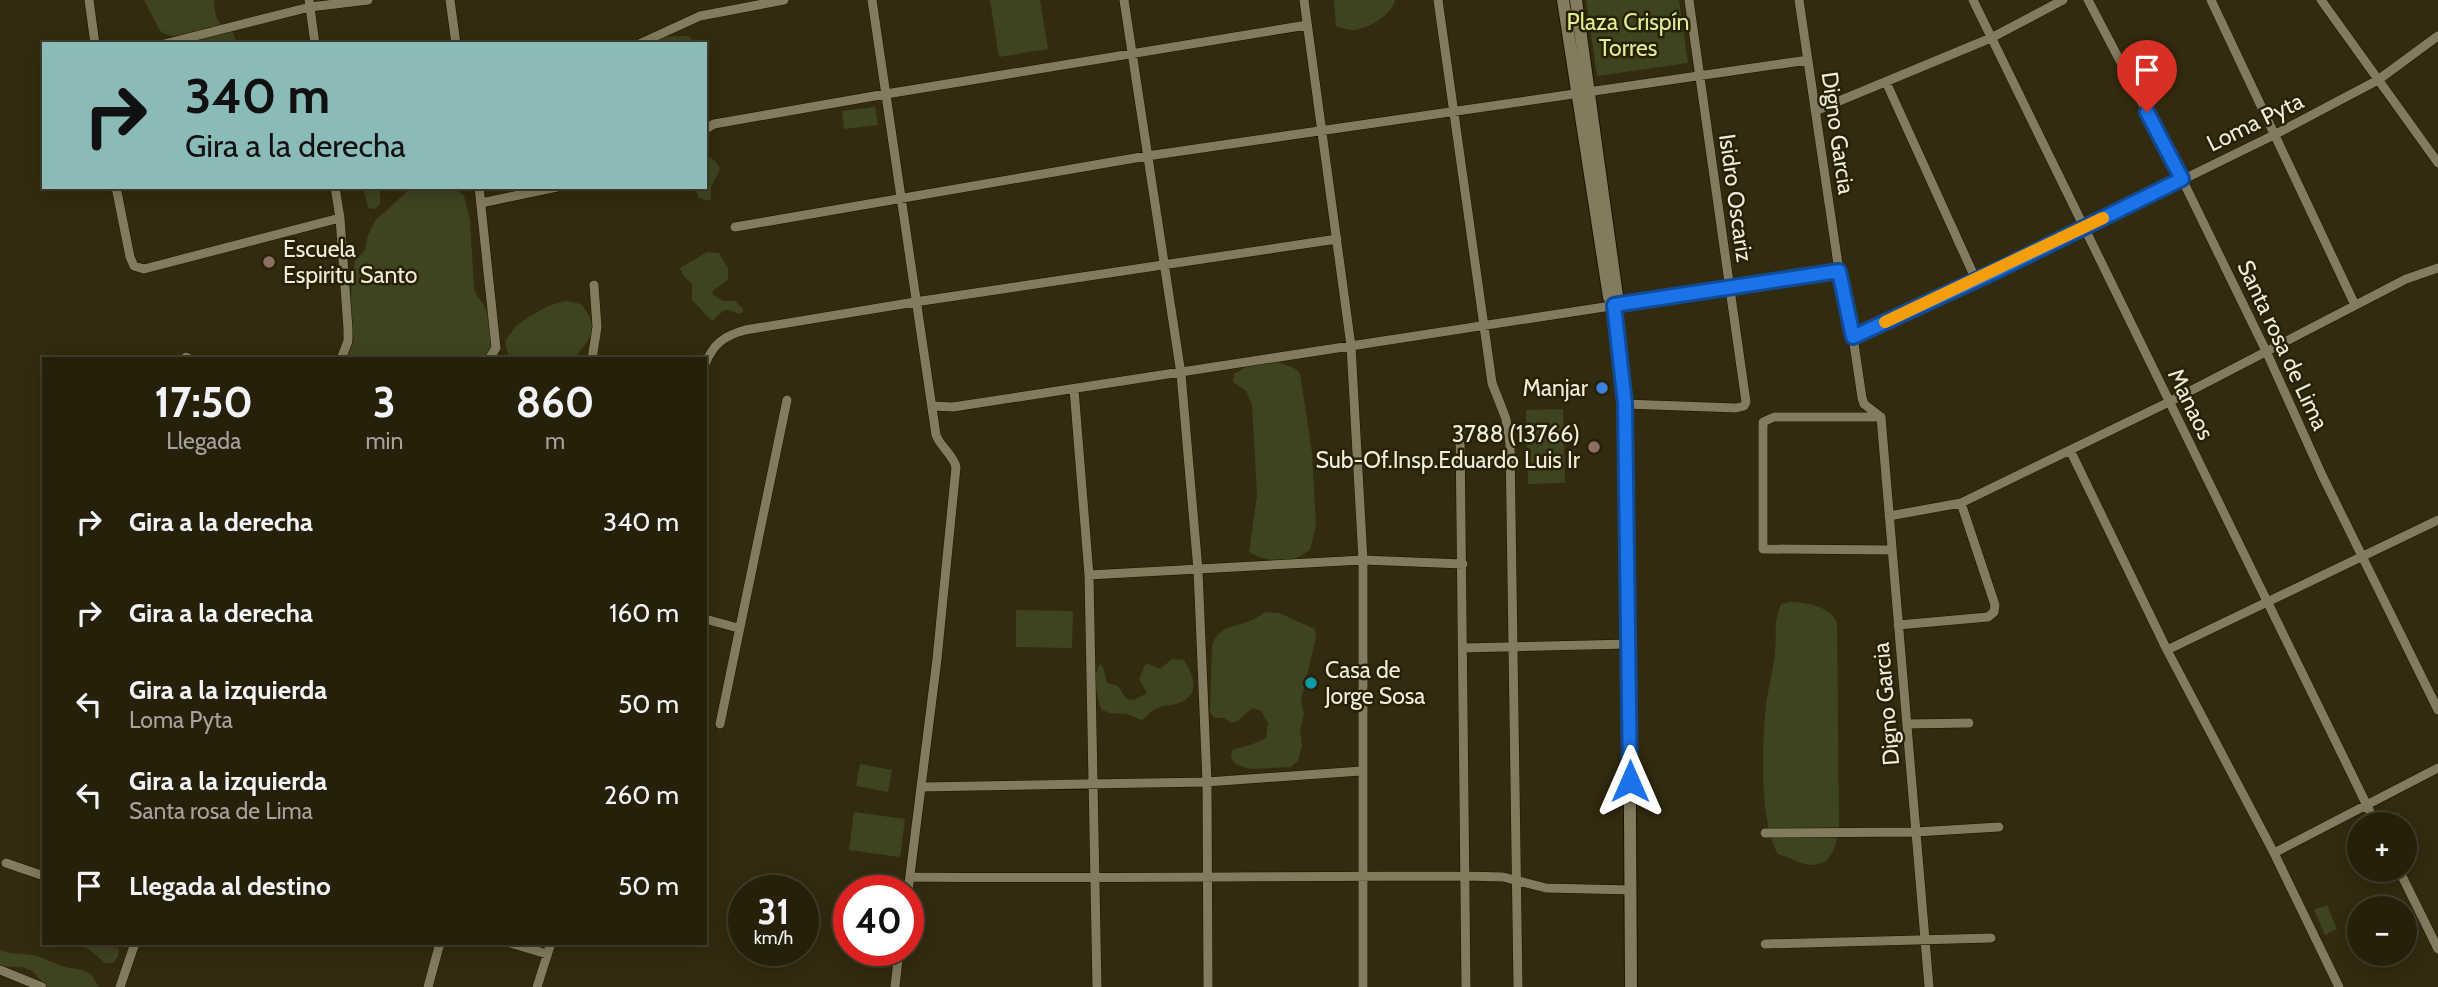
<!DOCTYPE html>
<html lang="es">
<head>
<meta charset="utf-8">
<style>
	body { margin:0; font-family:Cabin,sans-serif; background:#322d19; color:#f1f3f6; height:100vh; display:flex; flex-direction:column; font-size:26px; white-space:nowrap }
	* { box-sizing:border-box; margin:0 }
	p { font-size:23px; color:#a4a39d }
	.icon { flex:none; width:38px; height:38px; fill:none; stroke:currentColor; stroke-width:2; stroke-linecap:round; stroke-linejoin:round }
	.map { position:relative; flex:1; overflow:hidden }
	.details { position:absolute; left:42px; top:357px; width:665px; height:588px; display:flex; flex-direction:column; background:#26200b; border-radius:0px; box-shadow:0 4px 18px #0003,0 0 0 2px #423e2c }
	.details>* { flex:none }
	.banner { position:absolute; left:42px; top:42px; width:665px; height:147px; border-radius:0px; box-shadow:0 4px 18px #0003,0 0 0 2px #423e2c; background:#8bbbb9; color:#111; overflow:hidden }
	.buttons { position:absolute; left:2347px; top:812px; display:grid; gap:14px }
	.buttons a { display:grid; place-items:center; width:70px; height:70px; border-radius:50%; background:#26200b; box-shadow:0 4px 18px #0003,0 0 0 2px #423e2c; font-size:35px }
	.speed { position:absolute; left:728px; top:875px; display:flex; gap:14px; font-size:35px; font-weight:700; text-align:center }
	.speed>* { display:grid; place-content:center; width:91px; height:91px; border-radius:50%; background:#26200b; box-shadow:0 4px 18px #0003,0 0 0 2px #423e2c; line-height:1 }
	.speed small { font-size:18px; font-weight:400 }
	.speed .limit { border:10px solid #d22; background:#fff; color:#111 }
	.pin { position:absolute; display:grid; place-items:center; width:60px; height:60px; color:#fff; margin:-72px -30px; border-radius:50% 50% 50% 0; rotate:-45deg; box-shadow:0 0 7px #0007 }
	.pin .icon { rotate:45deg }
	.me { position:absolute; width:77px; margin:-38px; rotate:0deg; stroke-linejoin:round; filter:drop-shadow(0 0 5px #0008) }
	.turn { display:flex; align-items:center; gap:24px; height:147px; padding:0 28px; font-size:32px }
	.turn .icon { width:91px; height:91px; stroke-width:2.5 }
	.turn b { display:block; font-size:49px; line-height:60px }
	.eta { display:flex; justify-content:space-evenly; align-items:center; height:119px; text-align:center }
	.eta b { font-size:42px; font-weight:700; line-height:49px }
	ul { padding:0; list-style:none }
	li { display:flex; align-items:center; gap:21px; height:91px; padding:0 28px }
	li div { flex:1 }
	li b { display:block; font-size:26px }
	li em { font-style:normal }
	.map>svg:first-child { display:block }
</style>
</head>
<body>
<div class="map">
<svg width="2438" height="987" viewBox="0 0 2438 987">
	<rect width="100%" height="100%" fill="#322b0f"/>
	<path fill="#3e4420" d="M144,0H214C215,18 217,24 233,33L237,44H188L182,38L167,35L160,31Z
		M990,0H1040L1048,49L999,57Z
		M1334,0H1395C1393,14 1368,29 1354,30C1348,30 1341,28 1336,26Z
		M1586,0H1679L1688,63L1597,76Z
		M684,36H689L695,44H641L652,37Z
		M875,107L878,125L844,129L842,111Z
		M705,154C731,170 715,171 711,189C711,193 711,197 710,201L699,198L694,187H705Z
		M363,187H380V204L375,209L368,208Z
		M412,187H452L464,196L470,220L474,288C476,296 481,300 485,308C492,322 495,344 489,359H348L347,355L354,341L350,300L355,261L365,250L368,235L375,221Z
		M707,252L719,253L728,268V280L712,291L713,295L723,301H735L743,309V312L739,314C721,306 725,311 712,321L692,300V284L683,275L680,268Z
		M565,301L581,304C601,328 591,338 574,359H509L505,341L516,326L529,317L548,306Z
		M1271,360L1294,368L1300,373L1312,453L1316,525L1310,550C1305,553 1300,557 1295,559C1283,563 1259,559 1249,552L1257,495L1252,405L1246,391L1233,382L1234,374L1254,362Z
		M1563,409L1565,483L1528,484L1526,410Z
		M1789,602C1805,602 1830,606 1837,622L1839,823C1837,844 1833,870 1804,864C1797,862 1786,856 1778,854C1759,822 1762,742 1766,705C1768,687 1774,669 1775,651C1777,632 1773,624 1781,604Z
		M1016,610L1073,611L1072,648L1016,647Z
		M1264,612L1279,613L1315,629L1316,638L1301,700L1304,714L1300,730L1302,746L1298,761L1291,767L1250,769L1235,764L1231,757L1232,750L1253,744L1266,738L1268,723L1261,711L1252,708L1238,721L1231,723L1224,718H1215L1210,712L1212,646C1218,621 1247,629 1264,612Z
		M1172,659L1184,660C1193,674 1201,693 1181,702C1175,706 1166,704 1160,707C1153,709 1147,716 1142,720L1126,714L1110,713L1102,710C1096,697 1092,677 1100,664L1103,667L1107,683L1118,686L1126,699L1134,700L1147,693L1139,679L1146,663L1160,669Z
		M860,764L892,770L888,792L856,786Z
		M854,812L905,819L900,857L849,850Z
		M2327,905L2337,929L2325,935L2314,910Z
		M81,943H103L119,949L118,957L113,963H105Z
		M0,950L10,953L34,955L65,967L82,970L91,974L99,987H48L32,971L22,967L0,966Z"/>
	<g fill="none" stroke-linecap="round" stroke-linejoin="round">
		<g stroke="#1a1300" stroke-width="10">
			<path id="street" d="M89,0L95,44
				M309,0L315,44
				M450,0L456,44
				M872,0L936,435C941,448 953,454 956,467L937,659L908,891
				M1124,0L1181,374L1198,570L1207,782L1208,987
				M1304,0L1351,346L1363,560V987
				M1438,0L1492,383L1506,419L1510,444L1518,987
				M1799,0L1839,271L1853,337L1862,398L1864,404L1881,417
				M1973,0L2376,824
				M2088,0L2182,179L2266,351L2322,475L2438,710
				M2211,0L2355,305
				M2321,0L2438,163
				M164,44L310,7L368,0
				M639,44L700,16L784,0
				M1886,82L1976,280
				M1815,111L1991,38L2063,0
				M705,129L714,124L886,94L1307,25
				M116,187L130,257L134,266L144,269L340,218
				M335,187L340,218L348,329V341L341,359
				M479,187L496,348L489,359
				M481,203L557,187
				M735,227L1147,156L1808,60
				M1853,337L2000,269L2276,134L2378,80L2438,36
				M186,357L190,359
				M592,359L597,327L594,285
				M705,364C714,343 724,336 745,330L915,302L1337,239
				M1074,389L1089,575L1097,987
				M1625,404L1736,408L1744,406L1746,402L1689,0
				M932,406L953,407L1839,271
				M1881,417L1929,987
				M1881,417H1774L1763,422V549L1892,550
				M1460,431L1466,987
				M2070,450L2167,650L2274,853L2339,987
				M1889,516L1961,503L2169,402L2406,279L2438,268
				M1089,575L1363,560L1463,564
				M705,619L738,628
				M1898,625L1988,617L1994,612L1995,605L1961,503
				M1463,648L1629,644
				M2167,650L2438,520
				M720,724L787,400
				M1907,724L1969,723
				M922,787L1207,782L1361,771
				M1765,833L1916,832L1999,827
				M2274,853L2438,768
				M6,863L44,876
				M2399,870L2438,949
				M910,877C1095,879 1280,876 1465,876L1503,877L1546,888L1631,890
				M510,943L547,954
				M1765,944L1991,938
				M0,970L42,987
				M120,987L135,943
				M428,987L440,943
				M537,987L551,943
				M895,987L899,950"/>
		</g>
		<g stroke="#1a1300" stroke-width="14">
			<path id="secondary" d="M1563,0L1609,297L1614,305L1625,404L1629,644L1631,987
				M1576,0L1617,296L1615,302"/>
		</g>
		<use href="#street" stroke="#837b5d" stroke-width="9"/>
		<use href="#secondary" stroke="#837b5d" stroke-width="12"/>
	</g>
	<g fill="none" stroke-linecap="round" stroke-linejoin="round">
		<g stroke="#114b97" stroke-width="18">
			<path id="route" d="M1630,781L1625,404L1614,305L1839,271L1853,337L2000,269L2182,179L2147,112"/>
		</g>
		<use href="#route" stroke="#1a73e8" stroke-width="12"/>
		<path stroke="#f59e0b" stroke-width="12" d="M1885,322L2103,218"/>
	</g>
	<g fill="#8d6e63" stroke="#282105" stroke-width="2.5">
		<circle cx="269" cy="262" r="7"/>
		<circle cx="1594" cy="447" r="7"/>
	</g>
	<circle fill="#3f7fe0" stroke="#282105" stroke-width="2.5" cx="1602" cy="388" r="7"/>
	<circle fill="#0f9aa8" stroke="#282105" stroke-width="2.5" cx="1311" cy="683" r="7"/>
	<g text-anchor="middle" stroke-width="5" stroke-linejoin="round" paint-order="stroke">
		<g font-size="23" fill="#dfee95" stroke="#282105">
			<text x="1628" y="30">Plaza Crispín<tspan x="1628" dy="26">Torres</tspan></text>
		</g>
		<g font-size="23" fill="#f0ecdc" stroke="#282105">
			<text transform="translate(2255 122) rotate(-26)" y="8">Loma Pyta</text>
			<text transform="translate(1838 133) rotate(82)" y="8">Digno Garcia</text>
			<text transform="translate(1736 198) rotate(82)" y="8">Isidro Oscariz</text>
			<text transform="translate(2283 345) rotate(65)" y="8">Santa rosa de Lima</text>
			<text transform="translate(2191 404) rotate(64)" y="8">Manaos</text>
			<text transform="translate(1886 704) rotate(-95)" y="8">Digno Garcia</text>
		</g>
		<g font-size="23" fill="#f0ecdc" stroke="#282105" text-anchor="start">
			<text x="283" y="257">Escuela<tspan x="283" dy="26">Espiritu Santo</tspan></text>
			<text x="1588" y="396" text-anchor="end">Manjar</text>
			<text x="1580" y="442" text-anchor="end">3788 (13766)<tspan x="1580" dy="26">Sub-Of.Insp.Eduardo Luis Ir</tspan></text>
			<text x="1325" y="678">Casa de<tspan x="1325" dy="26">Jorge Sosa</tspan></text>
		</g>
	</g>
</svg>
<div class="buttons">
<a>+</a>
<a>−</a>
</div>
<div class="speed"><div>31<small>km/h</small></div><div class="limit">40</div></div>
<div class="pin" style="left:2147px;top:112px;background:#d93025"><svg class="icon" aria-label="arrive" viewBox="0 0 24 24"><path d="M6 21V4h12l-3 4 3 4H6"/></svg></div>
<svg class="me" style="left:1630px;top:781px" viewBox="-20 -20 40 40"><path d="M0-17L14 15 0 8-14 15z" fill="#1a73e8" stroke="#fff" stroke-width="4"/></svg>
<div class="banner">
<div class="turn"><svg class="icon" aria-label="right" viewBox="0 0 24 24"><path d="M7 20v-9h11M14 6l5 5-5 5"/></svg><div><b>340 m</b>Gira a la derecha</div></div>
</div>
<section class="details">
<div class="eta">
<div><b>17:50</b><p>Llegada</p></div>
<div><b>3</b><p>min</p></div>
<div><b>860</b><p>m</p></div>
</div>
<ul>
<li><svg class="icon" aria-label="right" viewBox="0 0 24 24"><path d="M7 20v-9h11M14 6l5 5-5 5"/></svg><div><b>Gira a la derecha</b></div><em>340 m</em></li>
<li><svg class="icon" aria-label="right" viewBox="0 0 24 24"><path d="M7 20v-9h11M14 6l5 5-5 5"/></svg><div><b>Gira a la derecha</b></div><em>160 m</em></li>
<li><svg class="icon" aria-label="left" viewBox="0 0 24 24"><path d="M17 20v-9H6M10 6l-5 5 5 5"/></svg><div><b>Gira a la izquierda</b><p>Loma Pyta</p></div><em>50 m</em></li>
<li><svg class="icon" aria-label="left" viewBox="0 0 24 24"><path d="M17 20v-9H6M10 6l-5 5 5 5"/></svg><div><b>Gira a la izquierda</b><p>Santa rosa de Lima</p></div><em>260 m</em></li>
<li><svg class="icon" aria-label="arrive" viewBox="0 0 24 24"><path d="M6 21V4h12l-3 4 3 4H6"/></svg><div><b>Llegada al destino</b></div><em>50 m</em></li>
</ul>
</section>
</div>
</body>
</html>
